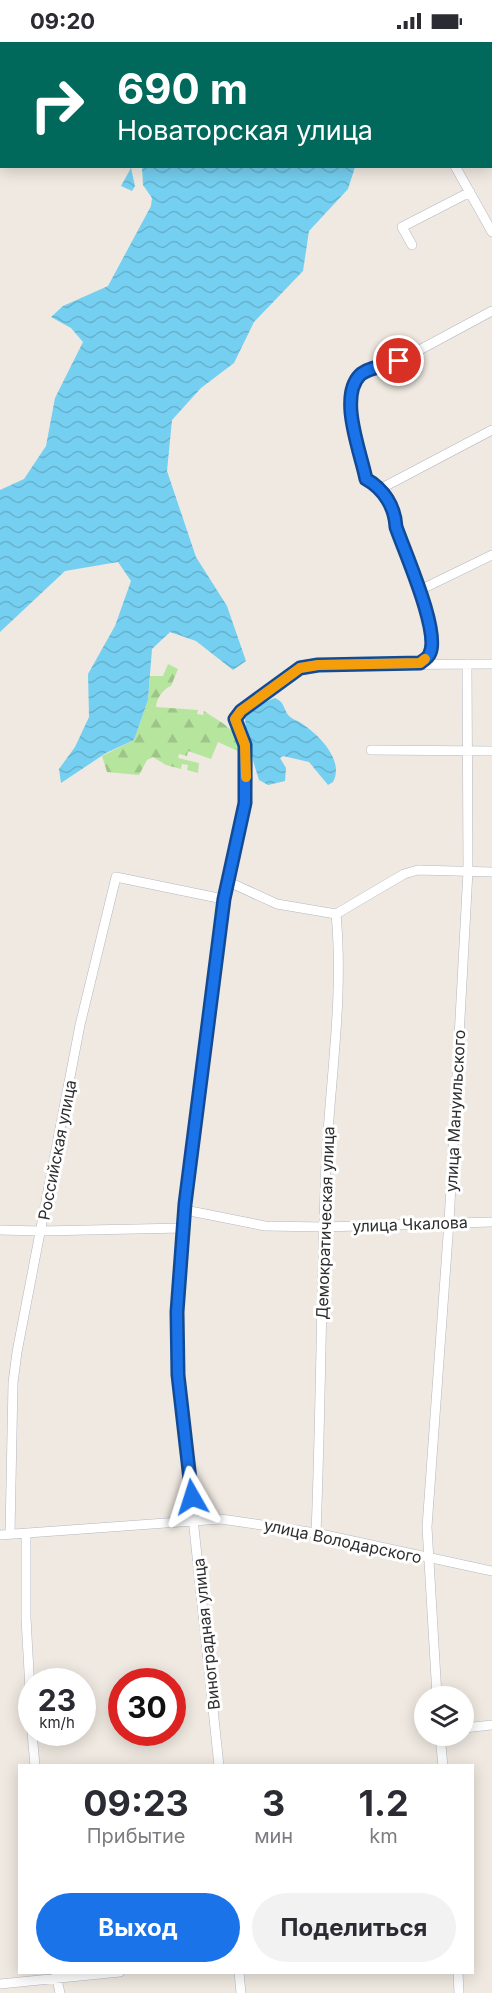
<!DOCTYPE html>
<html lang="ru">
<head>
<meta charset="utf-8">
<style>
	body { margin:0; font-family:Inter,sans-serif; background:#f2f2f3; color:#2b2b33; height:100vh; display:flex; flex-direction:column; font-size:22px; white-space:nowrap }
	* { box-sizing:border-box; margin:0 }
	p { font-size:20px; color:#7c7c81 }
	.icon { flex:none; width:33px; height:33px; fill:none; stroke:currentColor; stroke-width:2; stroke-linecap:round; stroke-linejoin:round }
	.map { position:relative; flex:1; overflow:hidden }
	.details { position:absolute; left:18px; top:1722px; width:456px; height:210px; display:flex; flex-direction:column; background:#fff; border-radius:0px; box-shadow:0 3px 15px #0003 }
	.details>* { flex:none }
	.guide { position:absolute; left:0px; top:0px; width:492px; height:126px; box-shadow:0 3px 15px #0003; background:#00695c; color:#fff; overflow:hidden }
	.tools { position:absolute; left:414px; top:1644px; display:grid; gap:12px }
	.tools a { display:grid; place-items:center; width:60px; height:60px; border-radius:50%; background:#fff; box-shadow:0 3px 15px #0003; font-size:30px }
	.speed { position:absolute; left:18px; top:1626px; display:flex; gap:12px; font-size:30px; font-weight:700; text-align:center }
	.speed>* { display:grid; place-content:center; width:78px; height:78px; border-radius:50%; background:#fff; box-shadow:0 3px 15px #0003; line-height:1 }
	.speed small { font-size:15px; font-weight:400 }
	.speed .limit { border:9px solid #d22; background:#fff; color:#111 }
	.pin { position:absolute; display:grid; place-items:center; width:51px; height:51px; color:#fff; margin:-26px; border:3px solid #fff; border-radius:50%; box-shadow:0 2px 6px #0007 }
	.me { position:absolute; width:66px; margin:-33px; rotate:354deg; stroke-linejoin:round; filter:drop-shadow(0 0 4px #0008) }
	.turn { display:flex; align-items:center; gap:21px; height:126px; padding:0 18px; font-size:27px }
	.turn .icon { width:78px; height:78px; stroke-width:2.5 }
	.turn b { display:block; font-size:42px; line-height:51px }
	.eta { display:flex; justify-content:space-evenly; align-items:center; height:102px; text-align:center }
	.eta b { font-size:36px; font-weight:700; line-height:42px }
	.primary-button { display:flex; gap:12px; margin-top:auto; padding:12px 18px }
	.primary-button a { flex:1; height:69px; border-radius:36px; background:#1a73e8; color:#fff; font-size:24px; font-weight:700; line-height:69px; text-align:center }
	.primary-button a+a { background:#f2f2f3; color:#2b2b33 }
	.status { display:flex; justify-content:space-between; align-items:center; height:42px; padding:0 30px; background:#fff; direction:ltr }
	.status svg { height:16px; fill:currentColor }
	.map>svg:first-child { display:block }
</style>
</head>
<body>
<div class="status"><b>09:20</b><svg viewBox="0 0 49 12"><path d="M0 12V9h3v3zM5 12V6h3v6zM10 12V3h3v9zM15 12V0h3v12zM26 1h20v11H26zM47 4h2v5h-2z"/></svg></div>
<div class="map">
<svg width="492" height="1951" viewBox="0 0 492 1951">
	<defs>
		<pattern id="forest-firs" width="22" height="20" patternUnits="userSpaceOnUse" patternTransform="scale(1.5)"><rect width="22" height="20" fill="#b6e59e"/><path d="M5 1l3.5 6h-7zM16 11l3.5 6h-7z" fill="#9dc588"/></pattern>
		<pattern id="water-waves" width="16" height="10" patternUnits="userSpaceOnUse" patternTransform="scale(1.5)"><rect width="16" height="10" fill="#75cff0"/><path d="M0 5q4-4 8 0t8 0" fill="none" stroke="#66b2ce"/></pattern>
	</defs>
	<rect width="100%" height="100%" fill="#efe9e1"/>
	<path fill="url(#forest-firs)" d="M168,622L178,627L171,644C164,646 156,657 156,665L198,668L197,672L203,673L204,669C224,683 236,685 242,711L218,700L211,717L188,709L187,714L179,712L178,716L199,721L198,731L187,728L188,723L182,722L181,727L166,723L153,715L147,718L139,733L107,730L102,714L134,698L148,658L150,634H163Z"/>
	<path fill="url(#water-waves)" d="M172,0H366L369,1H172Z
		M142,125H355L348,147L309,189L303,229L254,280L234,321L201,346L172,378L167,429L196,515L227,564L246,619L233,628L196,599L170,590L152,607L148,658L134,698L106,711L61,741L59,727L75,705L89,675L88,632L115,584L131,539L118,520L65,529L0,590V448L24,437L46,404L55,356L83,300L71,286L51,275L63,264L108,244L151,164L152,156L143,143Z
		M131,126L135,144L132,149L121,144Z
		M275,656C285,660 283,667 289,674C293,678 297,678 301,681C318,692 345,718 333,740L328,743L309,720L283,714L280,716L286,726L285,739L268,743L259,738L247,699L245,675L253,665Z"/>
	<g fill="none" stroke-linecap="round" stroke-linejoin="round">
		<path stroke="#75cff0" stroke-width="2" d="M455,2L456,0"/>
		<g stroke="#b4b7c1" stroke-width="10">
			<path id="minor" d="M380,0L382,2
				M455,124L492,190
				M412,203L402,185L470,150
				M380,447L492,388
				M420,548L492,513
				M420,621C423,619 428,615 430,611C440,589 405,511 396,485C395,465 383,447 366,437L352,380V346L360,332L399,319L492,269
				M371,708L492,709
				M229,840L277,862L336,872L404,832L418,828L492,830
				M185,1168L265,1184L324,1185L492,1180
				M0,1188L41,1189L183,1186
				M316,1491C321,1368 321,1245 326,1122C330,1038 344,955 336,872
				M10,1492L13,1341L17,1310L80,983L116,835L223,857
				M26,1492V1576L32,1684
				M0,1493L221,1477L316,1491L492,1529
				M437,1654L427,1485L449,1180L468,829L467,622
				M464,1686L492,1683
				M32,1690L35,1724
				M440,1694L443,1724
				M219,1724L178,1333C175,1179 202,1025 221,873C228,821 257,753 245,703C243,694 238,686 235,677L241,669L300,626L318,623L492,622
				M239,1930L241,1951
				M458,1930L459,1951
				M56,1933L60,1951
				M0,1942L120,1930"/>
		</g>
		<use href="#minor" stroke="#fff" stroke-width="9"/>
	</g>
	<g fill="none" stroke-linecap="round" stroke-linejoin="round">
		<g stroke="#114b97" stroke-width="15">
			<path id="route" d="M192,1455L178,1333L177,1270L185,1162L224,857L245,761V703L235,677L241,669L300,626L318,623L420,621C423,619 429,615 430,611C440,589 405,511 396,485C395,465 384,447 366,437C361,411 338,355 360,333C368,325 388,324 399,319"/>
		</g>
		<use href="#route" stroke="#1a73e8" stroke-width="10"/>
		<path stroke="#f59e0b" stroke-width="10" d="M246,735L245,703L235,677L241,669L300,626L318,623L420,621L425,617"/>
	</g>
	<g text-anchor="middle" stroke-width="6" stroke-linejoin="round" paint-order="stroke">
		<g font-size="16" fill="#2e2e2e" stroke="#fff">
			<text transform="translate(455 1069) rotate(-87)" y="6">улица Мануильского</text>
			<text transform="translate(57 1108) rotate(-79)" y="6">Российская улица</text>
			<text transform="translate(325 1181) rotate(-88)" y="6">Демократическая улица</text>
			<text transform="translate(410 1182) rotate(-2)" y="6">улица Чкалова</text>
			<text transform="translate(343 1499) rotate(12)" y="6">улица Володарского</text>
			<text transform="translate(206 1592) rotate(-96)" y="6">Виноградная улица</text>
		</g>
	</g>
</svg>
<div class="tools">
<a><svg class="icon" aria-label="layers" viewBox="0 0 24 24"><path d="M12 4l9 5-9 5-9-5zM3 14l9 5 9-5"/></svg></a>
</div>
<div class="speed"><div>23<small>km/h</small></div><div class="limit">30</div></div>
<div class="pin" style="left:399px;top:319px;background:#d93025"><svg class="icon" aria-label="arrive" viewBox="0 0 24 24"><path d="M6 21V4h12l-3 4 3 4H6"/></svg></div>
<svg class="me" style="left:192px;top:1455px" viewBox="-20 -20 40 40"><path d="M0-17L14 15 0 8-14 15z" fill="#1a73e8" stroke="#fff" stroke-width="4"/></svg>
<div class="guide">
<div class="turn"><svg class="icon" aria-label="right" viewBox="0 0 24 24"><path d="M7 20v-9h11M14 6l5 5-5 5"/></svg><div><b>690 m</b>Новаторская улица</div></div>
</div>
<section class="details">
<div class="eta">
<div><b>09:23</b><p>Прибытие</p></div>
<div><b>3</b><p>мин</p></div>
<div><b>1.2</b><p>km</p></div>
</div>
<div class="primary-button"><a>Выход</a><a>Поделиться</a></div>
</section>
</div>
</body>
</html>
